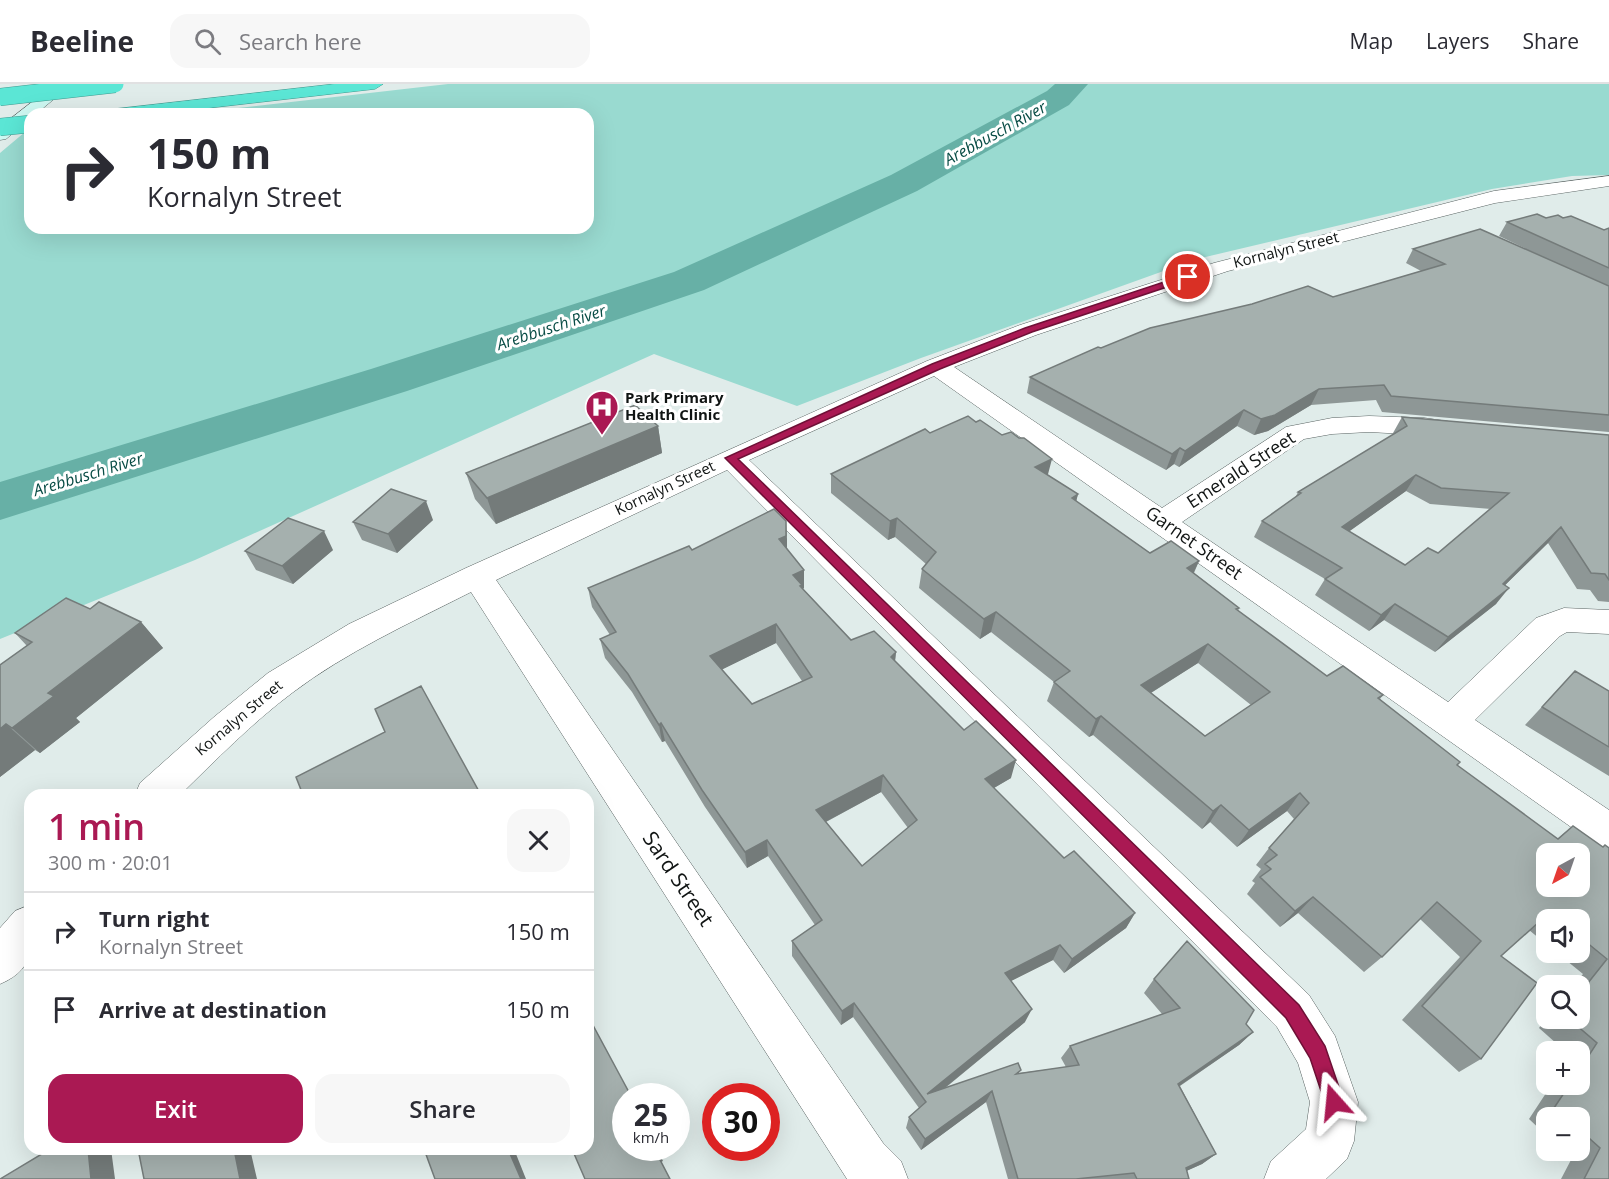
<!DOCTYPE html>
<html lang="en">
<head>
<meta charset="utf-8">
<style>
	body { margin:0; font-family:"Open Sans",sans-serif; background:#f7f7f7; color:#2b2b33; height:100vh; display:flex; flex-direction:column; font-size:22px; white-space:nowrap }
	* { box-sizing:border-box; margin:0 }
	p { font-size:20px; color:#7c7c81 }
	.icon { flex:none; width:33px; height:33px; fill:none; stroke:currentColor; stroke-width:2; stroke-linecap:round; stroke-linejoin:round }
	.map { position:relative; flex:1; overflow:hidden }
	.sheet { position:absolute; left:24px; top:705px; width:570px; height:366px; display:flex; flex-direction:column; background:#fff; border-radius:18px; box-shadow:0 6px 24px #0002 }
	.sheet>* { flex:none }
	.guide { position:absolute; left:24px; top:24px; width:570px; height:126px; border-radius:18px; box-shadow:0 6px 24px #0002; background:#fff; color:#2b2b33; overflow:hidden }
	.needle { width:39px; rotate:220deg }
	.buttons { position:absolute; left:1536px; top:759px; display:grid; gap:12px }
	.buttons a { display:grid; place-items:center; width:54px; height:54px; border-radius:12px; background:#fff; box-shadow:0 6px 24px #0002; font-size:30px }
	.speed { position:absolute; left:612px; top:999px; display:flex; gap:12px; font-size:30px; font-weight:700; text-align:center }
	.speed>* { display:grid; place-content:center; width:78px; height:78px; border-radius:50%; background:#fff; box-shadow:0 6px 24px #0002; line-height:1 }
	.speed small { font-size:15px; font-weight:400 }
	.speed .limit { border:9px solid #d22; background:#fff; color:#111 }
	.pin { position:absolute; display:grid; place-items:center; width:51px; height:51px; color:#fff; margin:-26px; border:3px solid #fff; border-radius:50%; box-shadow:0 2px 6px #0007 }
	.me { position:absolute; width:66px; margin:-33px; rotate:342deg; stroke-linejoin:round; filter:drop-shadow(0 0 4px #0008) }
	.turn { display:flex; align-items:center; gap:21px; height:126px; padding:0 24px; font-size:27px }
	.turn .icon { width:78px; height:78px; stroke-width:2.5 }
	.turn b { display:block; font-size:42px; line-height:51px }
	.round { display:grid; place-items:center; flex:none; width:63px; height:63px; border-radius:18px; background:#f7f7f7 }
	.summary { display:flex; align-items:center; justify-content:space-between; height:102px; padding:0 24px }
	h1 { font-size:36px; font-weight:600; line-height:45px; color:#aa1953 }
	.cta { display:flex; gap:12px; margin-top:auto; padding:12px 24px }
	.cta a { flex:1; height:69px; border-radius:18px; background:#aa1953; color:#fff; font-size:24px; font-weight:600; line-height:69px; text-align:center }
	.cta a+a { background:#f7f7f7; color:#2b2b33 }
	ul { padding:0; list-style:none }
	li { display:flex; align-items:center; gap:18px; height:78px; padding:0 24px; border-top:2px solid #e1e1e2 }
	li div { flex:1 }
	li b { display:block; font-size:22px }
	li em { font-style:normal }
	header { display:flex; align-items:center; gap:36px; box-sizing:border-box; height:84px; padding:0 30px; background:#fff; border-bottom:2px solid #e1e1e2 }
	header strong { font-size:28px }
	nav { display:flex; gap:33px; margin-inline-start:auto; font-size:21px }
	.search { width:420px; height:54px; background:#f7f7f7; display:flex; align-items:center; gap:15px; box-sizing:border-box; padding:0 21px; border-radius:18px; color:#7c7c81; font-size:22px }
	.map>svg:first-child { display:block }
</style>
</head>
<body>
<header>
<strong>Beeline</strong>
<div class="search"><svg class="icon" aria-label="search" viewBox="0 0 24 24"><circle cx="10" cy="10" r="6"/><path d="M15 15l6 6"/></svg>Search here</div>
<nav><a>Map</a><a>Layers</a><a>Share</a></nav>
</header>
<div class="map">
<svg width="1609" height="1095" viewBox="0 0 1609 1095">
	<rect width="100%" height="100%" fill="#e0ecea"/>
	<path fill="#99dad0" d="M448,0H1609V91L1572,92L1492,105L1197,175L921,274L797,322L654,270L195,476L0,555V69L25,48H30V144H588V30H185Z"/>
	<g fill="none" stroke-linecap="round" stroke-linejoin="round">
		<path fill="#67b0a6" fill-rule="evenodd" d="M1055,0H1088L1069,21L917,107L704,206L407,307L0,436V398L371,285L674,188L891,91L1047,7Z"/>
		<g stroke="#596362" stroke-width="1">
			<path id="minor" d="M1609,92V102L1495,119L1228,187L1036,251L954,283L1162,424L1286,343L1332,334L1369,332L1424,334L1452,338L1456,344L1452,350L1443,352L1369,348L1332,350L1304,355L1182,438L1448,618L1536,534L1564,524L1609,526V550L1567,548L1560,552L1475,636L1609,726V766L1595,760L934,292L749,376L1309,911L1335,952L1358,1018L1354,1057L1347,1075L1326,1095H1264L1271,1077L1306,1045L1310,1018L1298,979L1277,943L727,386L496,496L883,1059L901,1077L908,1095H847L471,508C410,539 346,568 292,609C252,639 216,676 180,711H135L140,699L214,633L268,589L349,540L466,484L927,277L1020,241L1214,179L1494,107Z
				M30,821C30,857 40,883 0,900V844L15,827Z"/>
		</g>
		<g stroke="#596362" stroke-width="1">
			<path id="secondary" d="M55,0H72L36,30H30V35L6,55L0,56V43Z"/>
		</g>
		<g stroke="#419c91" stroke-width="1">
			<path id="motorway" d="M335,0H383L375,5L156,30H107L115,25Z"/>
		</g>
		<use href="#minor" fill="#fff" fill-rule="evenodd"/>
		<use href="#secondary" fill="#cef8f2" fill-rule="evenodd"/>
		<use href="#motorway" fill="#5be6d5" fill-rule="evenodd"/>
		<g stroke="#419c91" stroke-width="18" stroke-linecap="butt">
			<path id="motorway-bridge" d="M0,13L115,0
				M0,43L30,40"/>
		</g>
		<use href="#motorway-bridge" stroke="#5be6d5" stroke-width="17"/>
	</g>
	<path fill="#8e9796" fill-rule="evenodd" d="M1546,134H1563L1604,146L1609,144V348L1382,328L1376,316L1311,321L1268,347L1254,351L1237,342L1179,383L1174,380L1166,386L1027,309L1030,293L1101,264L1333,213L1421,187L1406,179L1413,165L1539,171L1499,152L1507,138Z
		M1402,333L1609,351V518L1598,517L1590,506L1577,505L1548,459L1505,501L1496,520L1435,568L1384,536L1369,547L1315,511L1325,495L1254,453L1262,437L1295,414L1298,408L1394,350L1393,349ZM1406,407L1430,420L1491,425L1438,469L1405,481L1349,447Z
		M658,342L662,369L496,440L475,415L466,389Z
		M930,349L1048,391L1078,410L1076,417L1150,469L1199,477L1194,489L1239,524L1238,527L1327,592L1383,611L1380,615L1457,682L1557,755L1573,742L1602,763L1609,764V1095H1561L1572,1074L1563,1066H1580V1034H1546V1051L1529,1035L1552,1000H1580V968H1566L1539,944L1546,934H1580V902H1573L1583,890L1556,868H1580V836H1546V860L1529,846L1501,872L1481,975L1459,988L1402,936L1460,873L1420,835L1382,873L1364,888L1298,829L1280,843L1247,810L1255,799L1252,797L1261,785L1256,781L1269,764L1294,735L1287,727L1237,763L1210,738L1202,745L1093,651L1089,653L1047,617L1054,598L991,548L980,555L919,504L922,485L926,480L895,453L888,456L831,409V390ZM1198,579L1251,621L1205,652L1151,609Z
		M433,436L397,469L362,456L353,438Z
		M787,464L804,504L803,505L851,556L896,568L895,577L1011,694L994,704L1064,774L1135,829L1126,844L1064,889L1053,876L1011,897L1025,938L944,1005L1019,989L1066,983L1061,974L1070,962L1162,930L1144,909L1154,895L1246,940L1253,948L1239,961L1180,1002L1216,1070L1202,1080L1186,1087L1189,1095H1008L986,1018L921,1066L906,1044L909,1033L919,1024L853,933L841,941L792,872V857L815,841L768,772L747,784L705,723L665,657L662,658L632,608L605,574L600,555L610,551L592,523L588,504L692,466ZM776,559L802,597L752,620L722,585ZM881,708L908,744L862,782L826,738Z
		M333,466L293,500L256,486L245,467Z
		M90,525L141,538L163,564L76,634L80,638L40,669L35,666L0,693V581L27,562L15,549Z
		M1575,587L1609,607V692L1525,641Z"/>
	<path fill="#747b7a" d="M1319,305L1311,321L1268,347L1254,351L1261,335Z
		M1244,326L1237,342L1179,383L1185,367Z
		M658,342L662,369L496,440L487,414Z
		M1180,364L1174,380L1166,386L1172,370Z
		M1052,375L1047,394L1035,383Z
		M1416,391L1406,407L1333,459L1342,443Z
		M1078,410L1073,430L1072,414Z
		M426,417L433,436L397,469L388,450Z
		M897,434L895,453L888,456L890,437Z
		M786,437L787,455V470L779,455Z
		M1561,443L1548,459L1490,516L1503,500Z
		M324,447L333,466L293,500L282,482Z
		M1199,477L1190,496L1187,484Z
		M804,486V504L802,505L793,491Z
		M1509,504L1496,520L1435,568L1448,553Z
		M1395,520L1384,536L1369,547L1381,531Z
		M996,528L991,548L980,555L984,535Z
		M141,538L163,564L76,634L80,638L40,669L12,644L48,609Z
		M776,540V559L713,590L710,572Z
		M1208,560L1198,579L1133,620L1141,601Z
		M896,568L894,586L891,573Z
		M1101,632L1093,651L1089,653L1096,635Z
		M661,639L665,657L662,658L659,641Z
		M6,640L35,666L0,693V645Z
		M1016,676L1011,694L980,712L985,695Z
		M883,691L881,708L816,743V726Z
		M1300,709L1287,727L1237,763L1249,746Z
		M1221,721L1210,738L1202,745L1213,727Z
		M767,756L768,772L747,784L745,768Z
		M1313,813L1298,829L1280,843L1295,827Z
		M1135,829L1126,844L1064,889L1072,875Z
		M1060,861L1053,876L999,903L1005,889Z
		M854,919L853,933L841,941L842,927Z
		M1032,925L1025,938L925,1020L927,1010Z
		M1253,948L1239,961L1166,1011L1178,1000Z
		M992,1007L986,1018L921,1066L925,1055Z
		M88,1065H111L115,1095H91Z
		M234,1065H250L257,1095H240Z
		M508,1065H514L526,1095H521Z
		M658,1067L663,1077L661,1078L656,1068Z
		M1216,1070L1202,1080L1173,1093L1186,1084Z"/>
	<path fill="#a5b0ae" stroke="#747b7a" stroke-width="1.5" fill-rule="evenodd" d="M1537,130L1546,134L1558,131L1563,134L1571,132L1604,146L1609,144V184L1507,138Z
		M1480,145L1609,202V331L1391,312L1384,301L1319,305L1275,331L1261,335L1244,326L1185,367L1180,364L1172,370L1030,293L1098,263L1101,264L1150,244L1252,220L1308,202L1333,213L1445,180L1413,165Z
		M635,321L658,342L487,414L466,389Z
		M968,332L976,338L980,336L1002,351L1011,348L1019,354H1024L1052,375L1035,383L1078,410L1072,414L1150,469L1171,457L1199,477L1187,484L1239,524L1236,525L1327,592L1343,582L1383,611L1378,614L1460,678L1457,681L1558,755L1573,742L1603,763L1605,761L1609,764V1095H1584L1600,1064L1580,1046V1034H1565L1554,1024L1570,1000H1580V985L1597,959L1568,934H1580V909L1607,875L1580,853V836H1558L1549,829L1501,872L1537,899L1481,975L1422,922L1481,857L1437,818L1382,873L1313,813L1295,827L1260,793L1271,785L1265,780L1277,771L1269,764L1309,719L1300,709L1249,746L1221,721L1213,727L1101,632L1096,635L1054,598L1070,587L996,528L984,535L922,485L936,468L897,434L890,437L831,390L925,345L930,349ZM1208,560L1270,608L1205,652L1141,601ZM1546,770H1580V802H1546Z
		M1402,333L1609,351V496L1605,490L1591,489L1561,443L1503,500L1509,504L1448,553L1395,520L1381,531L1325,495L1342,484L1262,437L1301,409L1298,408L1407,342ZM1416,391L1441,404L1509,409L1438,469L1428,464L1405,481L1342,443Z
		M391,405L426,417L388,450L353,438Z
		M774,425L786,437V452L779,455L804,486L793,491L802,501L800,502L851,556L874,547L896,568L891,573L964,646L976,637L1016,676L985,695L1064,774L1074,767L1135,829L1072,875L1060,861L1005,889L1032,925L927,1010L1018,979L1021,986L1016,990L1079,981L1070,962L1180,924L1154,895L1187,857L1254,926L1246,940L1253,948L1178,1000L1216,1070L1186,1084L1189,1095H1137L1134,1089L1076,1095H1018L992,1007L925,1055L909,1033L926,1018L854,919L842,927L792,857L822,836L767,756L745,768L702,706L661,639L659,641L628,590L600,555L616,548L588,504L689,462L692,466ZM776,540L812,593L752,620L710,572ZM883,691L917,736L862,782L816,726Z
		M288,434L324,447L282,482L245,467Z
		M66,514L90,525L99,518L141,538L48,609L54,612L12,644L6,640L0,645V581L32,558L15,549Z
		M1575,587L1609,607V663L1542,623Z
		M421,602L481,711H303L296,693L385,648L375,625Z
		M588,932L631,1012H626V1064H656L658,1067L656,1068L670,1095H585L572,1065H588Z
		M50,1065H88L91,1095H0Z
		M138,1065H234L240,1095H144Z
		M424,1065H508L521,1095H435Z"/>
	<path fill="#aa1953" stroke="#6e1036" stroke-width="1.5" d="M1188,190L1193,193L1191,195L1032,248L940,285L738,375L1299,921L1325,962L1344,1018L1341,1025L1334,1028L1327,1025L1310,974L1286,934L725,374L932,280L1025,244Z"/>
	<defs>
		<g id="hospital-pin" transform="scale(1.725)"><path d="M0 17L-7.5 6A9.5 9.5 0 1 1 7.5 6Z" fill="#aa1953" stroke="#fff"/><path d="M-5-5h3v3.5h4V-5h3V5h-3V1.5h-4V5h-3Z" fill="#fff"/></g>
	</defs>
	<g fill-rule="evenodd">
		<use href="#hospital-pin" x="602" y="323"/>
	</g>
	<g text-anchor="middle" stroke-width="6" stroke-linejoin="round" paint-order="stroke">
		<g font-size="15" fill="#101413" stroke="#fff">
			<text transform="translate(1286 166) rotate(-14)" y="5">Kornalyn Street</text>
			<text transform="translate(665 404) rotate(-25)" y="5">Kornalyn Street</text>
			<text transform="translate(239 634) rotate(-40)" y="5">Kornalyn Street</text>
		</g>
		<g font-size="15" font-weight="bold" fill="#101413" stroke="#fff" text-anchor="start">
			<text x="625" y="319">Park Primary<tspan x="625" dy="17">Health Clinic</tspan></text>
		</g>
		<g font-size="16" font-style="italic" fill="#084c45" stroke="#fff">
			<text transform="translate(995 49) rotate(-29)" y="6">Arebbusch River</text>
			<text transform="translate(551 243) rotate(-18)" y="6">Arebbusch River</text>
			<text transform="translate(88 390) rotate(-17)" y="6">Arebbusch River</text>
		</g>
		<g font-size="18" fill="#101413" stroke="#fff">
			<text transform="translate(1241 386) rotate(-33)" y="6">Emerald Street</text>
			<text transform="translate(1194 459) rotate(35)" y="6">Garnet Street</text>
		</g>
		<g font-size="21" fill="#101413" stroke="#fff">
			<text transform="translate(678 795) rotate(56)" y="7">Sard Street</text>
		</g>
	</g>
</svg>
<div class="buttons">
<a><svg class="needle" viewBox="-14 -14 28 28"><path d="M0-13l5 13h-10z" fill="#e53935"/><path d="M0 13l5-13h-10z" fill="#7c7c81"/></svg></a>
<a><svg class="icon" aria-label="sound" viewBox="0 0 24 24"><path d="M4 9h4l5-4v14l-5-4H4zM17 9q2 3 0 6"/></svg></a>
<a><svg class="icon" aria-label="search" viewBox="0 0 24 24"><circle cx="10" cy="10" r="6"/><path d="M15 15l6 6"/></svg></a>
<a>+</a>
<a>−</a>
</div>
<div class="speed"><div>25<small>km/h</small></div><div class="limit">30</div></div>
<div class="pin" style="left:1188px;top:193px;background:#d93025"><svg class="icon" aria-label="arrive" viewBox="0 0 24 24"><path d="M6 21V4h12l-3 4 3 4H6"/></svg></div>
<svg class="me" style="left:1334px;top:1018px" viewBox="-20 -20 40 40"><path d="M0-17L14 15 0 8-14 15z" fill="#aa1953" stroke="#fff" stroke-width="4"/></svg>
<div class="guide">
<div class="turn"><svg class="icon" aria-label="right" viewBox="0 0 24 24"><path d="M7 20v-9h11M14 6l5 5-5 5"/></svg><div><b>150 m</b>Kornalyn Street</div></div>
</div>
<section class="sheet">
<div class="summary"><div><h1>1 min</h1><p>300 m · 20:01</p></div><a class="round"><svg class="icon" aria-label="close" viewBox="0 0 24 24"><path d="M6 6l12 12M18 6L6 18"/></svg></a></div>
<ul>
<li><svg class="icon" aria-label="right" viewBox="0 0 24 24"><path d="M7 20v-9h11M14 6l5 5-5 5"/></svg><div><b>Turn right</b><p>Kornalyn Street</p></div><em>150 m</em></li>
<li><svg class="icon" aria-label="arrive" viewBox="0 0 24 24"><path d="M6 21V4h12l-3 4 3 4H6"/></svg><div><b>Arrive at destination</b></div><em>150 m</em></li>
</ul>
<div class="cta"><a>Exit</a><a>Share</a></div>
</section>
</div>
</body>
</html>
